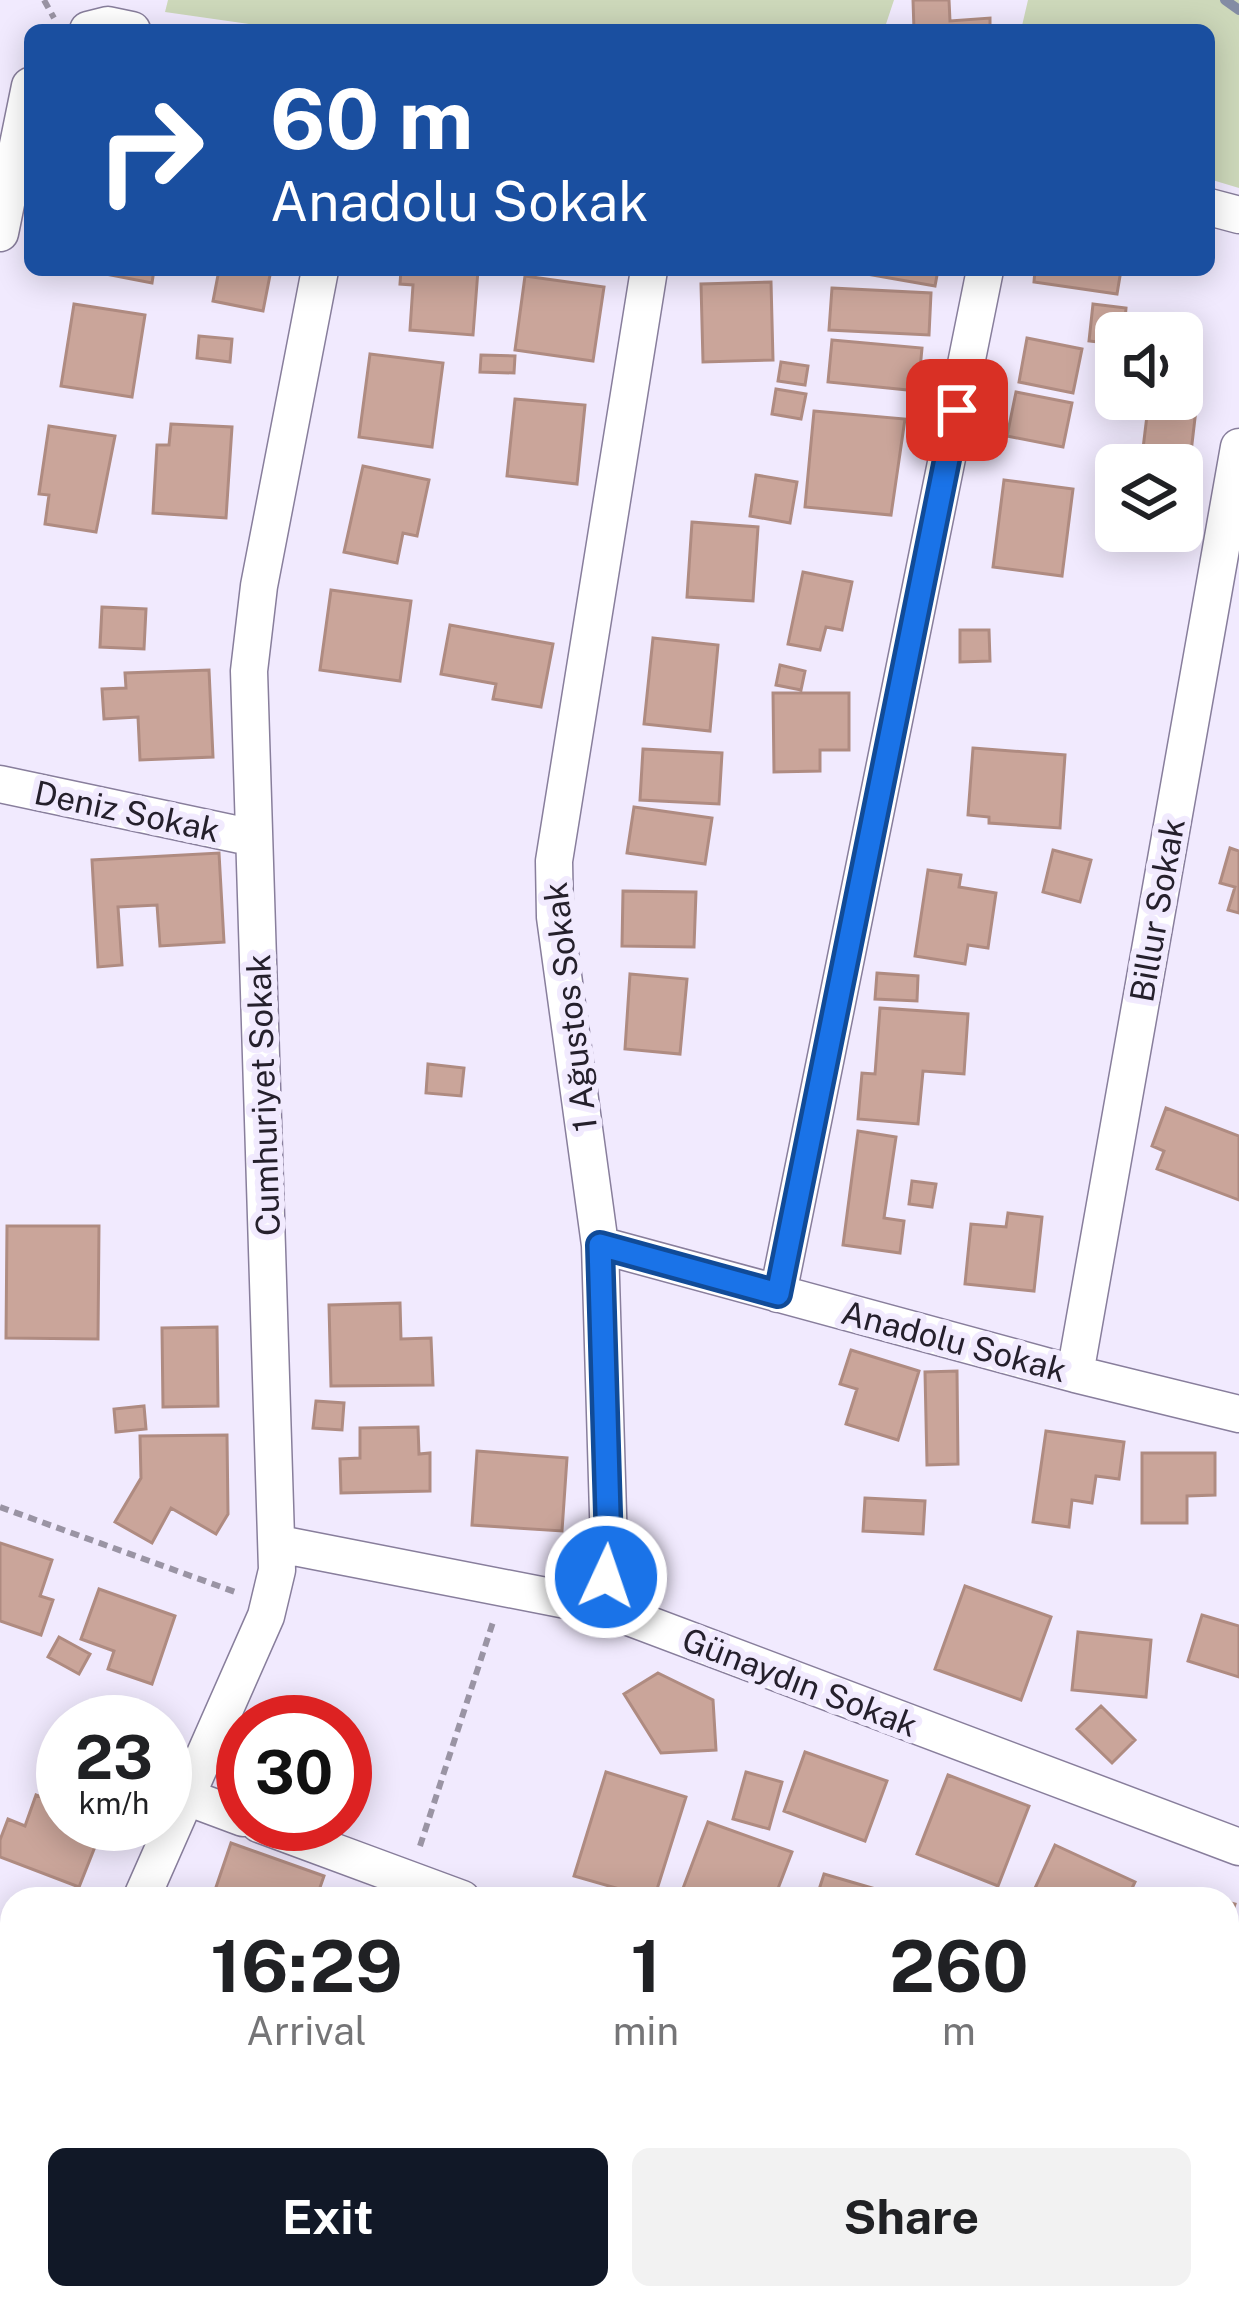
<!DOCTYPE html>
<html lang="en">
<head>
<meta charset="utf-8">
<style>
	body { margin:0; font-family:"Public Sans",sans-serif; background:#f2f2f2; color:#202124; height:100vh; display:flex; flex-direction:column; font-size:45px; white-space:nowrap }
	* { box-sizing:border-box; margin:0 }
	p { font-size:39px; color:#757577 }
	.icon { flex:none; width:66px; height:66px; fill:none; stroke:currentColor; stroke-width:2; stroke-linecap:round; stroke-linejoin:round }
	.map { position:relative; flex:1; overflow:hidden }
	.sheet { position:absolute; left:0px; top:1887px; width:1239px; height:423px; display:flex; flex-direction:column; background:#fff; border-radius:36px 36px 0 0; box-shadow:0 6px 30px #0003 }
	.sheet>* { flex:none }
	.banner { position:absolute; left:24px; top:24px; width:1191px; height:252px; border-radius:18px; box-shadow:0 6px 30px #0003; background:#1a4fa0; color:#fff; overflow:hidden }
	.controls { position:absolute; left:1095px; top:312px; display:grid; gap:24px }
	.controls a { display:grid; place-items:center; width:108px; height:108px; border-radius:18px; background:#fff; box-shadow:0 6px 30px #0003; font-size:60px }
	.speed { position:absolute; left:36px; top:1695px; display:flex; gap:24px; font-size:60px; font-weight:700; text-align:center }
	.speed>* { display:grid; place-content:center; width:156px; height:156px; border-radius:50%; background:#fff; box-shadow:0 6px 30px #0003; line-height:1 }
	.speed small { font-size:30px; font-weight:400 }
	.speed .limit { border:18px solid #d22; background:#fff; color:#111 }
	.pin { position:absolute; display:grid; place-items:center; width:102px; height:102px; color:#fff; margin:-51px; border-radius:24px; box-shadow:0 6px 18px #0006 }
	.me { position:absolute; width:132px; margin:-66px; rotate:3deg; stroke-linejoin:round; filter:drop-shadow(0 0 9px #0008) }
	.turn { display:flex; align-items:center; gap:42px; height:252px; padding:0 48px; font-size:54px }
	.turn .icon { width:156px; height:156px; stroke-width:2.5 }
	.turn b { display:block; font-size:84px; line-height:102px }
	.eta { display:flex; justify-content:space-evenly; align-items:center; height:204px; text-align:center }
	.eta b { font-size:72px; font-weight:700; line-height:84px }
	.button { display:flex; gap:24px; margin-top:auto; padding:24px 48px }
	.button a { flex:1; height:138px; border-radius:18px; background:#111827; color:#fff; font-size:48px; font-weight:700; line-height:138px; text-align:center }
	.button a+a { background:#f2f2f2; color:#202124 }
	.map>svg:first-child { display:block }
</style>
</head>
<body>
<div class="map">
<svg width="1239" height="2309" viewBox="0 0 1239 2309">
	<rect width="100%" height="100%" fill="#f1eafe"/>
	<path fill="#cdd8ba" d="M168,0H894L884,30H290L165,12Z
		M1028,0H1239V188L1209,179V30H1021Z"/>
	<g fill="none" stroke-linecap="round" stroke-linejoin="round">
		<path stroke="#838ca4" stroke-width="10" d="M1225,0L1239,10"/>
	</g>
	<path fill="#caa59a" stroke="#af8b81" stroke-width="3" d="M913,0H949L950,21L990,18V30H914Z
		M85,270H154L152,283Z
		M219,270H271L263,311L213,301Z
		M401,270H478L473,335L410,330L413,285L400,284Z
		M844,270H938L935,286Z
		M1035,270H1121L1117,294L1034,282Z
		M525,276L604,287L593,361L515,350Z
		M771,282L773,360L703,362L701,284Z
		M832,288L931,293L929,335L829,330Z
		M74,304L145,315L132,397L61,386Z
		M1093,304L1126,308L1124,333H1116V344L1089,341Z
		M199,336L232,339L230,362L197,358Z
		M1027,338L1082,349L1073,393L1019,382Z
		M832,340L922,348L918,391L828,382Z
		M370,354L443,363L432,447L359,437Z
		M481,355L515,356L514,373L480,372Z
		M781,362L808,366L805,385L778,381Z
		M776,389L806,394L801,419L772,414Z
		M1016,392L1072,403L1063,447L1007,436Z
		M515,399L585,405L577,484L507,476Z
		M1149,399L1197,401L1188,478H1182V465H1141Z
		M814,411L905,419L891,515L805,507Z
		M171,424L232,427L226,518L153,513L157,445H169Z
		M49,426L115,436L96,532L45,524L49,495L39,494Z
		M363,466L429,480L417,536L403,533L397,563L344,552Z
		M756,475L797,482L790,523L750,516Z
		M1004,480L1073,489L1062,576L993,567Z
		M692,522L758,527L753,601L687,597Z
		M803,572L852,582L842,630L826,627L820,650L788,644Z
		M331,590L411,601L400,681L320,670Z
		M102,607L146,609L144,649L100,647Z
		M450,625L553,644L541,707L493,699L496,684L441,674Z
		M960,630H989L990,661L960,662Z
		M653,638L718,645L710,731L644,724Z
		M780,665L805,671L801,690L776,685Z
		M209,670L213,757L140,760L138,717L104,719L102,689L126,688L125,673Z
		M773,693H849V750H820V771L774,772Z
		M973,748L1065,755L1060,828L989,823V817L968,815Z
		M643,749L722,753L719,804L640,800Z
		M634,807L712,818L705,864L627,853Z
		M1230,848L1239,851V913L1228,910L1235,887L1220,883Z
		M1053,850L1091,860L1080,902L1043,892Z
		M219,853L224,942L160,946L157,905L118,907L122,965L98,967L92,860Z
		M928,870L961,875L959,887L996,893L988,948L968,945L965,964L915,956Z
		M623,891L696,892L694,947L622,946Z
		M877,973L918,976L917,1001L875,999Z
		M630,974L687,979L680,1054L625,1049Z
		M880,1008L968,1014L964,1074L923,1071L918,1124L858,1119L862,1073L875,1074Z
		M428,1064L464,1068L461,1096L426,1093Z
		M1166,1108L1239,1136V1200L1157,1169L1164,1151L1152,1146Z
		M858,1131L896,1137L884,1218L904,1221L900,1253L843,1245Z
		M912,1181L936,1184L932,1207L909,1204Z
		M1008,1213L1042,1217L1034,1291L965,1284L971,1224L1006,1227Z
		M7,1226H99L98,1339L6,1338Z
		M400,1303L401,1339L431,1338L433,1385L331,1386L329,1305Z
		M217,1327L218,1406L163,1407L162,1328Z
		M851,1350L919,1371L898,1440L846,1424L857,1389L840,1384Z
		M957,1371L958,1464L927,1465L925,1372Z
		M316,1401L344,1403L342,1430L313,1428Z
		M144,1406L146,1429L116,1432L114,1409Z
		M418,1427L419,1454L430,1453V1491L341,1493L340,1459L360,1458V1428Z
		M1046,1431L1124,1442L1119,1479L1096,1476L1092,1503L1072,1500L1069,1527L1033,1522Z
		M227,1435L228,1514L216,1534L171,1508L152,1543L115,1522L141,1478L140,1436Z
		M477,1451L567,1458L562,1531L472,1525Z
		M1142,1453H1215V1495L1187,1496V1523H1142Z
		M865,1498L925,1501L923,1534L863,1531Z
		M0,1543L52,1560L40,1596L53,1600L41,1635L0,1621Z
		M965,1586L1051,1617L1021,1700L935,1669Z
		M99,1589L175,1616L152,1684L108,1669L114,1651L81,1639Z
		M1202,1615L1239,1626V1677L1188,1661Z
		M1078,1632L1151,1640L1146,1697L1072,1690Z
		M59,1637L90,1654L79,1674L48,1657Z
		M658,1673L713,1700L716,1750L661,1753L624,1694Z
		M1101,1706L1135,1740L1112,1763L1077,1729Z
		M805,1752L887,1781L865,1841L784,1811Z
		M606,1772L686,1797L654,1899L574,1876Z
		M746,1772L782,1782L769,1829L733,1819Z
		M948,1775L1029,1806L998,1886L917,1854Z
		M36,1795L63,1806V1824H104L79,1887L0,1857V1840L8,1819L25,1826Z
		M708,1822L792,1852L774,1899H679Z
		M231,1843L324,1876L316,1899H212Z
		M1055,1845L1135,1882L1127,1899H1030Z
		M824,1874L903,1897L902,1899H816Z
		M1227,1902L1235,1904L1229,1923L1239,1926V1979L1227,1975Z
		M1227,2046L1239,2052V2152L1227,2146Z
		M0,2223L12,2227V2292L0,2288Z
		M148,2298H227L252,2305L251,2309H145Z
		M422,2298H493L490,2309H418Z
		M584,2298H617L647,2309H580Z
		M939,2298H1057L1050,2309H933Z
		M1111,2298H1191L1185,2309H1132Z"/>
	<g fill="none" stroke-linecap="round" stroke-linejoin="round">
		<g stroke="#887e9c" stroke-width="39">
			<path id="street" d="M88,30L108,25L132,30
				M1209,207L1239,215
				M0,233L30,86
				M0,784L254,838
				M600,1245L1075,1374L1239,1414
				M778,1294L985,270
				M1075,1374L1239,447
				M279,1544L602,1607L1239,1847
				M602,1607L609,1547L600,1245L555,917L554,861L649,270
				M184,1796L243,1818
				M259,1824L462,1899
				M141,1899L266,1616L277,1570L249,671L259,586L320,270
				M0,2036L12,2041
				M1227,2224L1239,2231
				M686,2298L715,2309"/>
		</g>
		<path stroke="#9a94a4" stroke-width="6" stroke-dasharray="9 6" stroke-linecap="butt" d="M44,0L54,18
			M0,1507L238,1593
			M420,1846L494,1619"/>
		<use href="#street" stroke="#fff" stroke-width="36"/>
	</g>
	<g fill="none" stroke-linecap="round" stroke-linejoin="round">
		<g stroke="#114b97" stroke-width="30">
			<path id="route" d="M606,1577L609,1547L600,1245L778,1294L957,410"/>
		</g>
		<use href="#route" stroke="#1a73e8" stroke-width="21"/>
	</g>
	<g text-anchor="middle" stroke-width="12" stroke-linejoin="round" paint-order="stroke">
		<g font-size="33" fill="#25202c" stroke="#f1eafe">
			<text transform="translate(127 811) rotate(12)" y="12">Deniz Sokak</text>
			<text transform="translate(1157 910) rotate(-80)" y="12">Billur Sokak</text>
			<text transform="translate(570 1007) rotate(-97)" y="12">1 Ağustos Sokak</text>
			<text transform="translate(263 1095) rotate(-92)" y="12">Cumhuriyet Sokak</text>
			<text transform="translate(954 1341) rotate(15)" y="12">Anadolu Sokak</text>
			<text transform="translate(800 1682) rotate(21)" y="12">Günaydın Sokak</text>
		</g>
	</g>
</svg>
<div class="controls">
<a><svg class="icon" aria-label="sound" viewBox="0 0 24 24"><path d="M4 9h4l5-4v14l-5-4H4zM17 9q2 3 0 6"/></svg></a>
<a><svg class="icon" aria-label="layers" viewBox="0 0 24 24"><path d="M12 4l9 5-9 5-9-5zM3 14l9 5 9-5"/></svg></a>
</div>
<div class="speed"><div>23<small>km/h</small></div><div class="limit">30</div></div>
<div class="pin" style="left:957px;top:410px;background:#d93025"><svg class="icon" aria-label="arrive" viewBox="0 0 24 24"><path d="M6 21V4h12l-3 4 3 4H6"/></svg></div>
<svg class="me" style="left:606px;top:1577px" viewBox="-20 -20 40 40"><circle r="17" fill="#1a73e8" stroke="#fff" stroke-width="3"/><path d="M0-11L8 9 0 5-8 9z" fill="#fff"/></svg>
<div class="banner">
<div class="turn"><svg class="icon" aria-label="right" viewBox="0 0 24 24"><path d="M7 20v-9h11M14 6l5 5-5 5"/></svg><div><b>60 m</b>Anadolu Sokak</div></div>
</div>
<section class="sheet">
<div class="eta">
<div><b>16:29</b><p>Arrival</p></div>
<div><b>1</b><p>min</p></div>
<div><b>260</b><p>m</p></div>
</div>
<div class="button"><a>Exit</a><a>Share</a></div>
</section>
</div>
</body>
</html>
